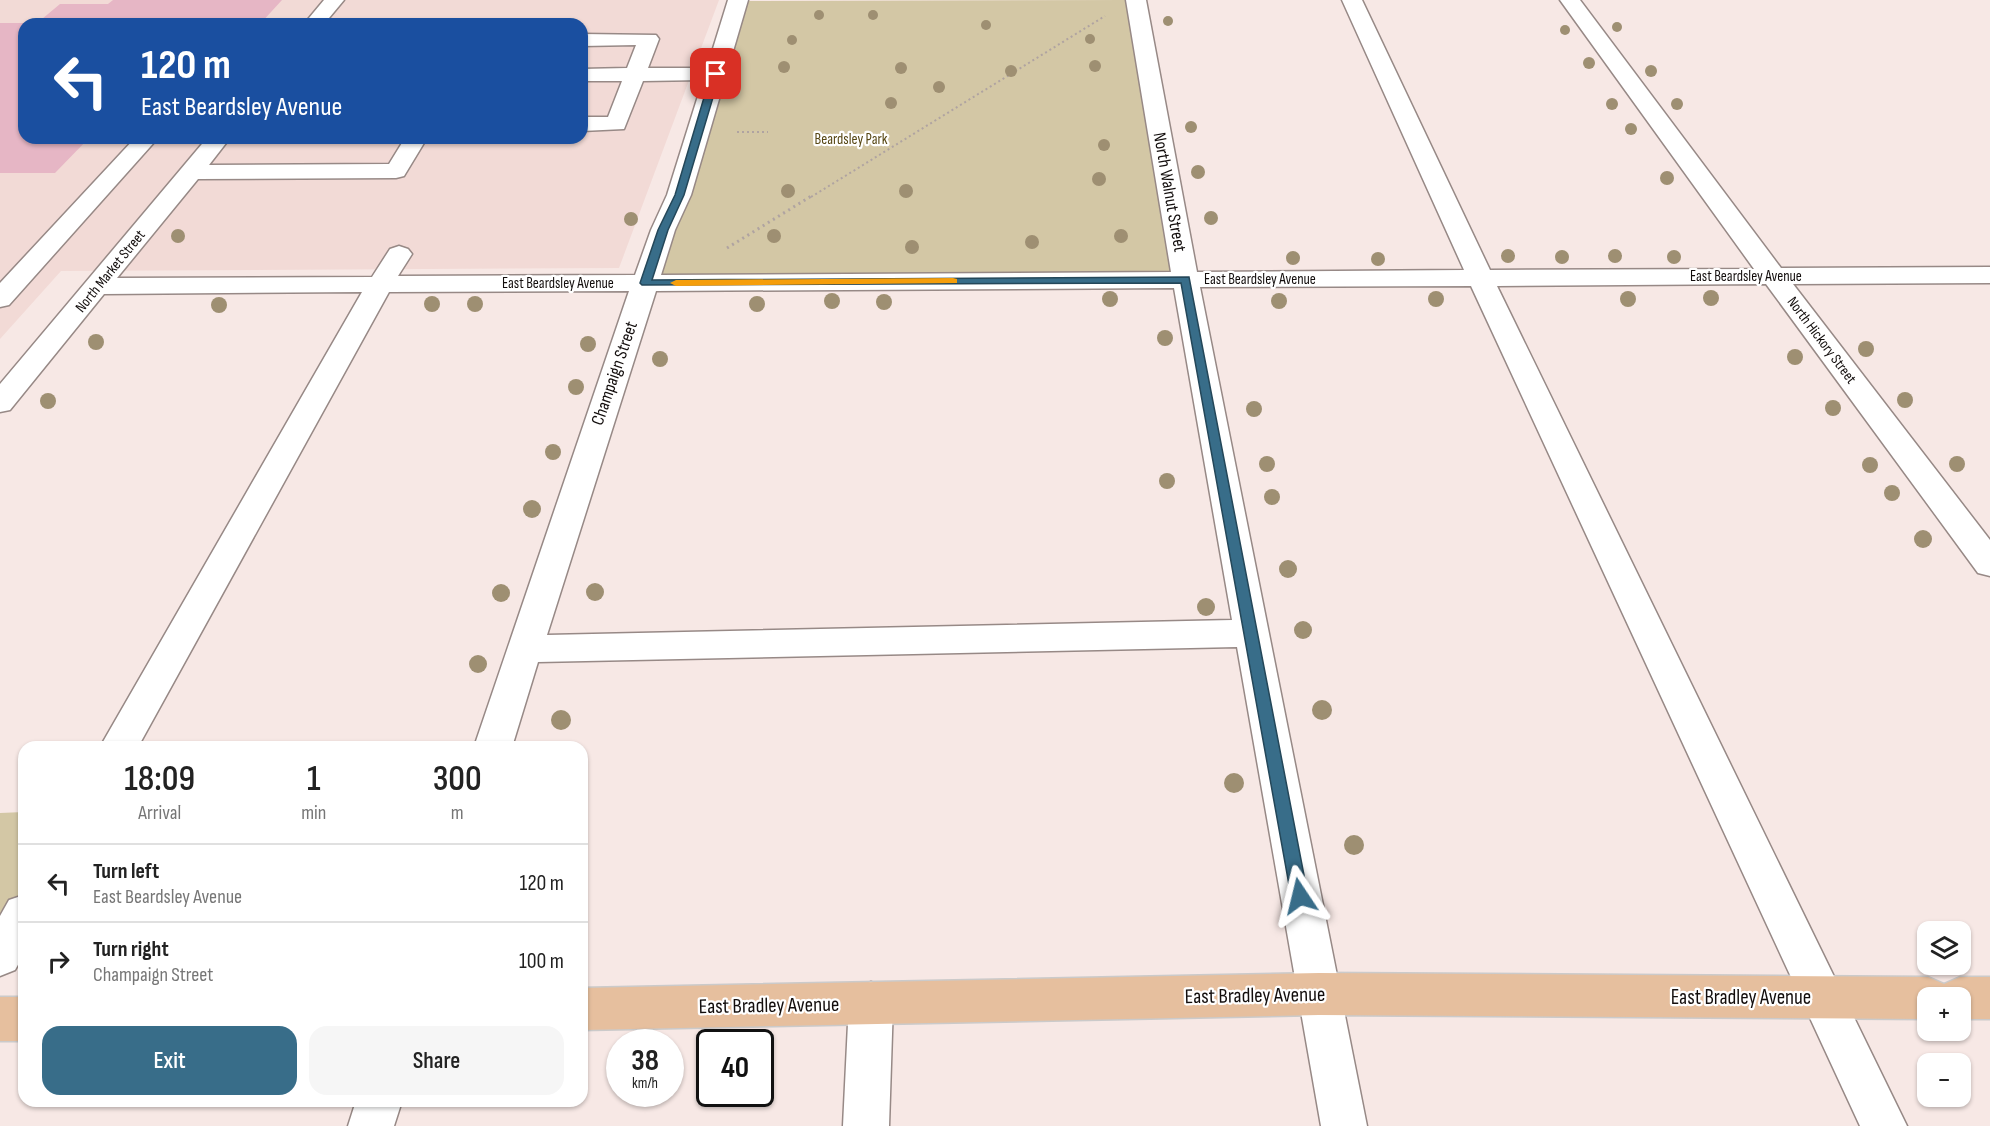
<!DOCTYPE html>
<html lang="en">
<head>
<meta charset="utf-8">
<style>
	body { margin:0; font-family:"Sofia Sans Condensed",sans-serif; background:#f6f6f6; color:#222; height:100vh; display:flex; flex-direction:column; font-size:22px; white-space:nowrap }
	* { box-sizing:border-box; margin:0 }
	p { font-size:20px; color:#767676 }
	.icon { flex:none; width:33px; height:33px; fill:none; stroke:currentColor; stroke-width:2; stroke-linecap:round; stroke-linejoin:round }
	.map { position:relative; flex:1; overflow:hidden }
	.sheet { position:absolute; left:18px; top:741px; width:570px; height:366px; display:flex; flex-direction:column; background:#fff; border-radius:18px; box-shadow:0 2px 4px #0004 }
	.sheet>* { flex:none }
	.banner { position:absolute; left:18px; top:18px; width:570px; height:126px; border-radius:18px; box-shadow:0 2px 4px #0004; background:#1a4fa0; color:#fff; overflow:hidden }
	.fabs { position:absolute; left:1917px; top:921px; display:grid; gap:12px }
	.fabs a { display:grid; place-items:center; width:54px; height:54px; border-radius:12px; background:#fff; box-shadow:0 2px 4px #0004; font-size:30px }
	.speed { position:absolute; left:606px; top:1029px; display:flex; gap:12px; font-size:30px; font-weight:700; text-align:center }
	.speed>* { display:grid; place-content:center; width:78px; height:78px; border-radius:50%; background:#fff; box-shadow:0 2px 4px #0004; line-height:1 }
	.speed small { font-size:15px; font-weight:400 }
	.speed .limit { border:3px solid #111; border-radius:9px; background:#fff; color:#111 }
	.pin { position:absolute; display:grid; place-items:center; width:51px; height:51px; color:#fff; margin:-26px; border-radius:12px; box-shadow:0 3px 9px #0006 }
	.me { position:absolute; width:66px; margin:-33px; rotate:350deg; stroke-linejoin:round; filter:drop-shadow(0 0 4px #0008) }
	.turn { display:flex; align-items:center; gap:21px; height:126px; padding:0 24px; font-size:27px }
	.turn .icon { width:78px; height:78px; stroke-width:2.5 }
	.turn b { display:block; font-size:42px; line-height:51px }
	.eta { display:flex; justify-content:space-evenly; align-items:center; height:102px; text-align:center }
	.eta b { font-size:36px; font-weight:600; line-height:42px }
	.button { display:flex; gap:12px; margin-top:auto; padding:12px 24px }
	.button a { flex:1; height:69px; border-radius:18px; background:#386d89; color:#fff; font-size:24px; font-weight:600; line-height:69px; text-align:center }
	.button a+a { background:#f6f6f6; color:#222 }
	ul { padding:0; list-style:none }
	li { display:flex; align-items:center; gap:18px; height:78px; padding:0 24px; border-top:2px solid #e0e0e0 }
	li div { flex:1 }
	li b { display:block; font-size:22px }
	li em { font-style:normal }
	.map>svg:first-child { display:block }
</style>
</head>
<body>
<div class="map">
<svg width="1990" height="1126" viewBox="0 0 1990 1126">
	<rect width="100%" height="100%" fill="#f7e8e5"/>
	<path fill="#f2dad6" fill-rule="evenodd" d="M0,0H719L619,268L61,271L0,339ZM24,24H582V138H24Z"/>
	<path fill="#d3c7a5" d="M1128,0L1175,275L656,279L745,1Z
		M24,812V914L0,941V813Z"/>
	<path fill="#e6b6c5" d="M113,0H282L260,24H36L60,4H108Z
		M0,23H24V138H89L55,173H0Z"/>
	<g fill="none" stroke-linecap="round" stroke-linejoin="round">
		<g stroke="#978986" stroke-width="3">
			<path id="minor" d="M324,0H344L324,24H304Z
				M728,0H748L691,195L675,230L661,275L1171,272L1126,0H1146L1197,272L1464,270L1342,0H1362L1490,270L1754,269L1560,0H1580L1781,268L1990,267V283L1793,284L1990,540V576L1978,573L1766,284L1497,286L1907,1126H1860L1471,286L1200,287L1367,1126H1321L1237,647L538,662L512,747H474L629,291L389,292L138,747H100L362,292L104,294L10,410L0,412V384L207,138H230L209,165L389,164L405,138H427L404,176L396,178L198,179L117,278L372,277L390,249L399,246L408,249L412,254L398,276L635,275L651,230L667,195L703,80L643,81L624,129L582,131V117H608L622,81H582V69L627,68L636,45L582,46V34L656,35L659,39L648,68H707ZM1174,288L1232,620L547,635L656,291Z
				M135,138H158L9,305L0,307V283Z
				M24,895V954L15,970L0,976V916L9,900Z
				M871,982L886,988L893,1003L889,1126H843L849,1003L856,988Z
				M356,1101H402L394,1126H348Z"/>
		</g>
		<g stroke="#cbcaca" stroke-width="3">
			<path id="major" d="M1319,973L1928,977L1944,984L1960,977H1990V1019H1960V998H1928V1019L1319,1015L582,1030V988Z
				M0,997H24V1041H0Z"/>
		</g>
		<path stroke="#afa3a1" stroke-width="2" stroke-dasharray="2 3" stroke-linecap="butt" d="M737,132H768
			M811,197L1105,16"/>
		<path stroke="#afa3a1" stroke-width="3" stroke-dasharray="2 4" stroke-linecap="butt" d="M727,248L813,195"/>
		<use href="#minor" fill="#fff" fill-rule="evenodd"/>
		<use href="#major" fill="#e6bf9e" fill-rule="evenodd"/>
	</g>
	<g fill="#9e8f72">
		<circle cx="819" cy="15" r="5"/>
		<circle cx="873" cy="15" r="5"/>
		<circle cx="1168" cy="21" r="5"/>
		<circle cx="986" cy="25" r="5"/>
		<circle cx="1617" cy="27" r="5"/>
		<circle cx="1565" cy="30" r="5"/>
		<circle cx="1090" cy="39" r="5"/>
		<circle cx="792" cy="40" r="5"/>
		<circle cx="1589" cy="63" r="6"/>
		<circle cx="1095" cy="66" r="6"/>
		<circle cx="784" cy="67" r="6"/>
		<circle cx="901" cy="68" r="6"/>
		<circle cx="1011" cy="71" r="6"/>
		<circle cx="1651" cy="71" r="6"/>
		<circle cx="939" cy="87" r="6"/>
		<circle cx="891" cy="103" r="6"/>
		<circle cx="1612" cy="104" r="6"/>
		<circle cx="1677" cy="104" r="6"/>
		<circle cx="1191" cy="127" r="6"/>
		<circle cx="1631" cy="129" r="6"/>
		<circle cx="1104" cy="145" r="6"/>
		<circle cx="1198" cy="172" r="7"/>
		<circle cx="1667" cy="178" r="7"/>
		<circle cx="1099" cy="179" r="7"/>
		<circle cx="788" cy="191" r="7"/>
		<circle cx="906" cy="191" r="7"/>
		<circle cx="1211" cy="218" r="7"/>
		<circle cx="631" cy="219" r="7"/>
		<circle cx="178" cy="236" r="7"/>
		<circle cx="774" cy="236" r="7"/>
		<circle cx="1121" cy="236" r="7"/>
		<circle cx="1032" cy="242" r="7"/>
		<circle cx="912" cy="247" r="7"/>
		<circle cx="1508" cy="256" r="7"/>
		<circle cx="1615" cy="256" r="7"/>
		<circle cx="1562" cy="257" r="7"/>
		<circle cx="1674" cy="257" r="7"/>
		<circle cx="1293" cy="258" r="7"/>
		<circle cx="1378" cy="259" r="7"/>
		<circle cx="1711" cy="298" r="8"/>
		<circle cx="1110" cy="299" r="8"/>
		<circle cx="1436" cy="299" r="8"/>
		<circle cx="1628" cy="299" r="8"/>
		<circle cx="832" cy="301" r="8"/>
		<circle cx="1279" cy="301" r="8"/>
		<circle cx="884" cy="302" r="8"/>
		<circle cx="432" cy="304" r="8"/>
		<circle cx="475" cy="304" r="8"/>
		<circle cx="757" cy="304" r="8"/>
		<circle cx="219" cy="305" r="8"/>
		<circle cx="1165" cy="338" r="8"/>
		<circle cx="96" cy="342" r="8"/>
		<circle cx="588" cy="344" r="8"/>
		<circle cx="1866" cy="349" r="8"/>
		<circle cx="1795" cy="357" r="8"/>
		<circle cx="660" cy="359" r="8"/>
		<circle cx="576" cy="387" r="8"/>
		<circle cx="1905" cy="400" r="8"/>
		<circle cx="48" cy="401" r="8"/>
		<circle cx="1833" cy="408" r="8"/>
		<circle cx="1254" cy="409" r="8"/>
		<circle cx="553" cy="452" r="8"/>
		<circle cx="1267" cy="464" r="8"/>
		<circle cx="1957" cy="464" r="8"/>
		<circle cx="1870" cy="465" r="8"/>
		<circle cx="1167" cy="481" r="8"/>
		<circle cx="1892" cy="493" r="8"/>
		<circle cx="1272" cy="497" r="8"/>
		<circle cx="532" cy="509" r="9"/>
		<circle cx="1923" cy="539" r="9"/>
		<circle cx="1288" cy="569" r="9"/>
		<circle cx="595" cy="592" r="9"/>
		<circle cx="501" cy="593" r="9"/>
		<circle cx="1206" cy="607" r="9"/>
		<circle cx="1303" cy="630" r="9"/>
		<circle cx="478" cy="664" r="9"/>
		<circle cx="1322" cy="710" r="10"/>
		<circle cx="561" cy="720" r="10"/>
		<circle cx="1234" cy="783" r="10"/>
		<circle cx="1354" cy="845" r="10"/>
	</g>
	<path fill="#386d89" stroke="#244759" stroke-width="1.5" d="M716,72L720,74L684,195L668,230L652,280L1189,277L1308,896L1306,901L1300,903L1294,901L1291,896L1181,283L642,285L640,283L658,230L675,195L711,74Z"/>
	<path fill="#f59e0b" d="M953,278L957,279V283L676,286L670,283L676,280Z"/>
	<g text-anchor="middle" stroke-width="4.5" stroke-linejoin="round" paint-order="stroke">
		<g font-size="15" fill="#564613" stroke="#fff">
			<text x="851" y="144">Beardsley Park</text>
		</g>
		<g font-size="15" fill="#130e0d" stroke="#fff">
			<text transform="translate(110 271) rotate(-51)" y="5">North Market Street</text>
			<text x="1746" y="281">East Beardsley Avenue</text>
			<text x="1260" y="284">East Beardsley Avenue</text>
			<text x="558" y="288">East Beardsley Avenue</text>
			<text transform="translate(1822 340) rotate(53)" y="5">North Hickory Street</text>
		</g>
		<g font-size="18" fill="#130e0d" stroke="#fff">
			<text transform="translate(1170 192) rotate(80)" y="6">North Walnut Street</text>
			<text transform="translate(614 373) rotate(-71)" y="6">Champaign Street</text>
		</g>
		<g font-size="21" fill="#130e0d" stroke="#fff">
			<text transform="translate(1255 995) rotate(-1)" y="7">East Bradley Avenue</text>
			<text x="1741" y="1004">East Bradley Avenue</text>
			<text transform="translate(769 1005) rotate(-1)" y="7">East Bradley Avenue</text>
		</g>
	</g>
</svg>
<div class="fabs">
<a><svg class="icon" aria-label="layers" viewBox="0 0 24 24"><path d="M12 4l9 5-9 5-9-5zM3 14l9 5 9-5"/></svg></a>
<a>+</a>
<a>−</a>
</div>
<div class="speed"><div>38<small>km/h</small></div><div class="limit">40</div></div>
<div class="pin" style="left:716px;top:74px;background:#d93025"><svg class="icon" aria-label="arrive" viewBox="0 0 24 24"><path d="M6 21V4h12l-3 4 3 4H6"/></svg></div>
<svg class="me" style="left:1300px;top:896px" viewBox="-20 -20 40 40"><path d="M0-17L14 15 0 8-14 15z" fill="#386d89" stroke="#fff" stroke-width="4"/></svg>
<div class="banner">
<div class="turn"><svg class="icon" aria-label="left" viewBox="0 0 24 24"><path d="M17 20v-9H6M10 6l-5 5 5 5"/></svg><div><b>120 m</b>East Beardsley Avenue</div></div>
</div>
<section class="sheet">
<div class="eta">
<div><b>18:09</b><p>Arrival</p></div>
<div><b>1</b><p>min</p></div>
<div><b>300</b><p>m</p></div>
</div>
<ul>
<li><svg class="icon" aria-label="left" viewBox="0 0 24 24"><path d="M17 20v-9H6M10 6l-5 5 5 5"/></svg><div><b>Turn left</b><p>East Beardsley Avenue</p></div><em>120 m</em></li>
<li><svg class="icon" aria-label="right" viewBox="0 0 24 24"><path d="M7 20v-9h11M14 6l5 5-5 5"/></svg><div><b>Turn right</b><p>Champaign Street</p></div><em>100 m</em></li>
</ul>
<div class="button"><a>Exit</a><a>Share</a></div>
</section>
</div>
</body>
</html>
